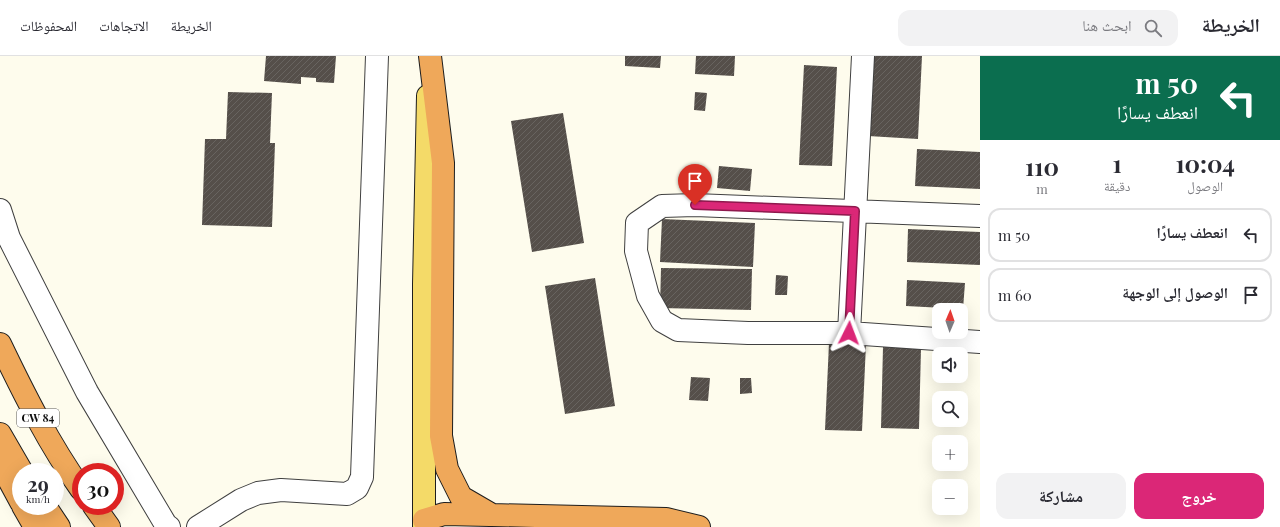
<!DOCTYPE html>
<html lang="ar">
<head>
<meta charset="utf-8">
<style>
	body { margin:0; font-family:"Playfair Display","Noto Naskh Arabic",serif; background:#f2f2f3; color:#2b2b33; direction:rtl; height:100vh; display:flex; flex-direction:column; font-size:15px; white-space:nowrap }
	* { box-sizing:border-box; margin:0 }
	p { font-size:13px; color:#7c7c81 }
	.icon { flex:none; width:22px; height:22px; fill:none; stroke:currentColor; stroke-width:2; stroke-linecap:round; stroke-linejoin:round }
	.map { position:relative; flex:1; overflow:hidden; direction:ltr }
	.side { display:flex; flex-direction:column; background:#fff; width:300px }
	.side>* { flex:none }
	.top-card { background:#0b6e4f; color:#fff; overflow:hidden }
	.needle { width:26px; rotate:2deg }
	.controls { position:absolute; left:932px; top:247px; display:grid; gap:8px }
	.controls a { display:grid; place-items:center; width:36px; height:36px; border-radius:8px; background:#fff; box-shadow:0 4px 16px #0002; font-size:20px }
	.speed { position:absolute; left:12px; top:407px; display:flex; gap:8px; font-size:20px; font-weight:700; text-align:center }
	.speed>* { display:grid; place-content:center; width:52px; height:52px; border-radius:50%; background:#fff; box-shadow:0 4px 16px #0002; line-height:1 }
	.speed small { font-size:10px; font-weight:400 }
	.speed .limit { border:6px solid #d22; background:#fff; color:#111 }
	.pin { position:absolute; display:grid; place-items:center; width:34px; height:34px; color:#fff; margin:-41px -17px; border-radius:50% 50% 50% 0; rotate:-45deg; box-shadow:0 0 4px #0007 }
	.pin .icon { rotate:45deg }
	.me { position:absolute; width:44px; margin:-22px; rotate:3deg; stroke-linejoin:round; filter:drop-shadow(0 0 3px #0008) }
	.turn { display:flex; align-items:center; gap:14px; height:84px; padding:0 16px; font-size:18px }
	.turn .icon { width:52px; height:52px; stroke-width:2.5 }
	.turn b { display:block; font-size:28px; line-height:34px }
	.eta { display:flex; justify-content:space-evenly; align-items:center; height:68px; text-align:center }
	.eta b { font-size:24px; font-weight:700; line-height:28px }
	.button { display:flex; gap:8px; margin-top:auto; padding:8px 16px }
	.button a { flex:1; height:46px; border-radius:12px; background:#db2777; color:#fff; font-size:16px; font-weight:700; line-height:46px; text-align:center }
	.button a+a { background:#f2f2f3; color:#2b2b33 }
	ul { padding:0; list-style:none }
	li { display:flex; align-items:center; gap:12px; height:54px; margin:0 8px 6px; padding:0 8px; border:2px solid #e1e1e2; border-radius:12px }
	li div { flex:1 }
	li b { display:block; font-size:15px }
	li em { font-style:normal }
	header { display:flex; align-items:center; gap:24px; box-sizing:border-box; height:56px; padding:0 20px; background:#fff; border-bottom:1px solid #e1e1e2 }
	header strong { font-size:19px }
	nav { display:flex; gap:22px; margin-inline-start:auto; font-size:14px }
	.search { width:280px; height:36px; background:#f2f2f3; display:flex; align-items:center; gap:10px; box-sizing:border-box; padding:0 14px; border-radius:12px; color:#7c7c81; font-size:15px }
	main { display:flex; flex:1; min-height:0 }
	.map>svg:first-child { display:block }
</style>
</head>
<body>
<header>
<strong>الخريطة</strong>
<div class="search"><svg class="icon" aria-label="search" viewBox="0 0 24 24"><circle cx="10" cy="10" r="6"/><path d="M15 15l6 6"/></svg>ابحث هنا</div>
<nav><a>الخريطة</a><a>الاتجاهات</a><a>المحفوظات</a></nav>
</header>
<main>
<section class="side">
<div class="top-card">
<div class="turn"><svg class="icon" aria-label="left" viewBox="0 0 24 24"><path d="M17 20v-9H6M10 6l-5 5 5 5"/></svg><div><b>50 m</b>انعطف يسارًا</div></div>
</div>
<div class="eta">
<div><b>10:04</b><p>الوصول</p></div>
<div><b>1</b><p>دقيقة</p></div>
<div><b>110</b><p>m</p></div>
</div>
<ul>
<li><svg class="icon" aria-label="left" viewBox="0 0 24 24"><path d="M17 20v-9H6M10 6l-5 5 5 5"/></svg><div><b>انعطف يسارًا</b></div><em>50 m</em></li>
<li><svg class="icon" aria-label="arrive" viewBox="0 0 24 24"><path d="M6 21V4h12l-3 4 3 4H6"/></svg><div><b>الوصول إلى الوجهة</b></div><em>60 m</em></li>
</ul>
<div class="button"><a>خروج</a><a>مشاركة</a></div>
</section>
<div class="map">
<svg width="980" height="471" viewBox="0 0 980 471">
	<defs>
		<pattern id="building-hatch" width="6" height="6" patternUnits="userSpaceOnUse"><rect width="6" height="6" fill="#554f4a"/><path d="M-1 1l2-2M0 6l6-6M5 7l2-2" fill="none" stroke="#686460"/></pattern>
	</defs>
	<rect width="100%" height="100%" fill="#fefced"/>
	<path fill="url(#building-hatch)" d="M266,0H336L334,27L316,26V22L301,21V28L264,25Z
		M625,0H661L660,12L625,10Z
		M696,0H735L734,20L695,18Z
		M872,0H922L918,83L868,80Z
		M804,9L837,11L832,110L799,109Z
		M228,36L272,37L270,87H275L272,171L202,169L205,83H226Z
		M695,36L707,37L705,55L694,54Z
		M563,57L584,187L532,196L511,65Z
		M917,93L980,96V133L915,130Z
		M719,110L752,113L750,135L717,132Z
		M662,163L755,167L753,211L660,206Z
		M908,173L980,176V209L907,206Z
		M661,212L752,213L751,254L660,252Z
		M776,219L788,220L787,239H775Z
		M595,222L615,350L565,358L545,230Z
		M907,224L965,227L963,253L906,250Z
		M829,287L866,288L862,375L825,374Z
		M883,291L921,292L919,373L881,372Z
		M691,321L710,322L708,345L689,344Z
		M740,322H751L752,337L740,338Z"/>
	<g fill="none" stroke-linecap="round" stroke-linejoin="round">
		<g stroke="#404040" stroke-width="24">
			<path id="minor" d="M0,154L9,182L87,336L166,469L169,471
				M980,160L695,149L662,150L637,167L636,195L648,240L662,265L678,274L748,277H849L980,286
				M849,277L863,0
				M198,471L241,444L258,437L281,434L347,438L357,432L362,421L377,0"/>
		</g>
		<g stroke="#1e1e1e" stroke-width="24">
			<path id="major" d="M424,471V228L428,40"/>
		</g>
		<g stroke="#1e1e1e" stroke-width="24">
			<path id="highway" d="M430,0L443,107L441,380L447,413L461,441L492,459L666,463L699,471
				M0,288C24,338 49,388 81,433
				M0,378L22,416
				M0,402L8,422L21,446
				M23,450L35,471
				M45,450L59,471
				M94,450L109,471
				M424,464L444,458L490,459"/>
		</g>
		<use href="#minor" stroke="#fff" stroke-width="22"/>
		<use href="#major" stroke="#f4da68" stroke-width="22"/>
		<use href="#highway" stroke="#efa85a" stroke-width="22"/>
	</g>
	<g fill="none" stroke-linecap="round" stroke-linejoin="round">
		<g stroke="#8e194d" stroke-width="10">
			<path id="route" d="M695,149L855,155L849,277"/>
		</g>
		<use href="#route" stroke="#db2777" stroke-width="7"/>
	</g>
	<g text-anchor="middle" stroke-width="4" stroke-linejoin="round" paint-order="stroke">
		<rect fill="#fff" stroke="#565656" stroke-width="1" x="17" y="353" width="42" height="18" rx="3"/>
		<g font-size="11" font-weight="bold" fill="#0d0d0d">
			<text x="38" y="366">CW 84</text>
		</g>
	</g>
</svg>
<div class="controls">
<a><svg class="needle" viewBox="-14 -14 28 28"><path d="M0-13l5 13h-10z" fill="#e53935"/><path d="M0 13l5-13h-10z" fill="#7c7c81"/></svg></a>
<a><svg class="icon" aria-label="sound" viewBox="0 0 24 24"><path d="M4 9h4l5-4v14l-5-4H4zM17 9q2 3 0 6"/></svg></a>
<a><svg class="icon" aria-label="search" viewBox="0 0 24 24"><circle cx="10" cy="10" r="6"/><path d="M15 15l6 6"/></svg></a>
<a>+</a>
<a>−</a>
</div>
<div class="speed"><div>29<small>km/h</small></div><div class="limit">30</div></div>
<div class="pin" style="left:695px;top:149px;background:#d93025"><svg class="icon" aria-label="arrive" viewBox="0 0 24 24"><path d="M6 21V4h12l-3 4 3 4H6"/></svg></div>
<svg class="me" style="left:849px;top:277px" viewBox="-20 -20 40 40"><path d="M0-17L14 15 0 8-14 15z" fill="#db2777" stroke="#fff" stroke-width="4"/></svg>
</div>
</main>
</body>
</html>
